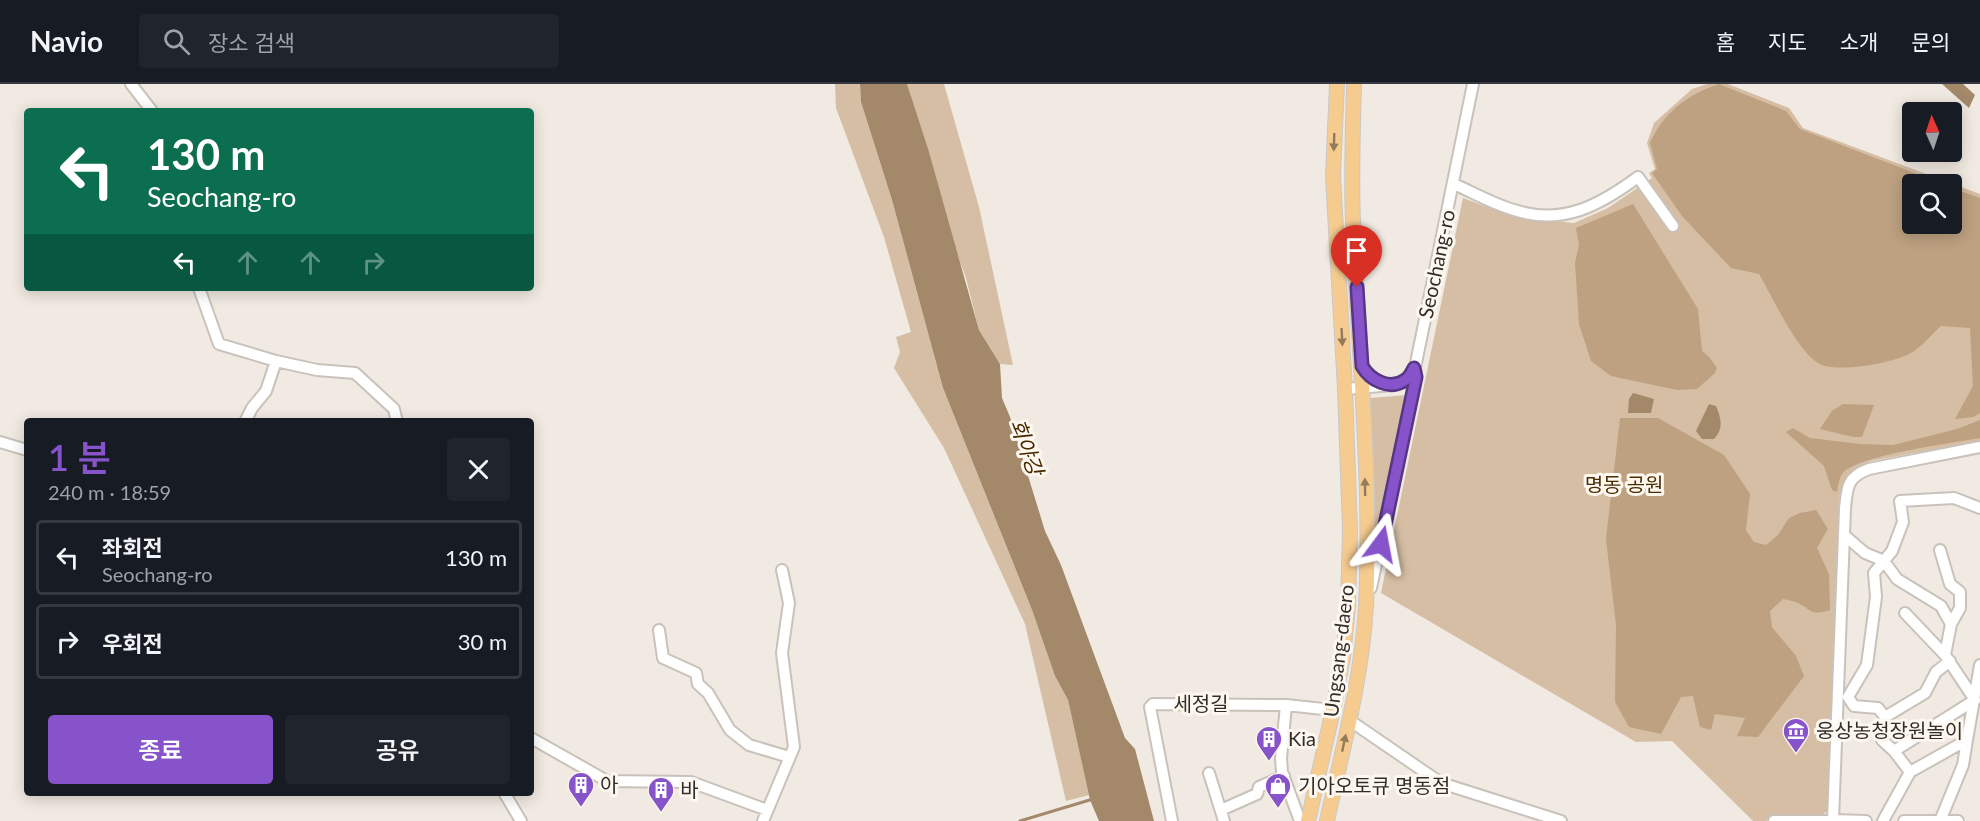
<!DOCTYPE html>
<html lang="ko">
<head>
<meta charset="utf-8">
<style>
	body { margin:0; font-family:Lato,"Noto Sans KR",sans-serif; background:#20242c; color:#f1f3f6; height:100vh; display:flex; flex-direction:column; font-size:22px; white-space:nowrap }
	* { box-sizing:border-box; margin:0 }
	p { font-size:20px; color:#9ea1a6 }
	.icon { flex:none; width:33px; height:33px; fill:none; stroke:currentColor; stroke-width:2; stroke-linecap:round; stroke-linejoin:round }
	.map { position:relative; flex:1; overflow:hidden }
	.side { position:absolute; left:24px; top:334px; width:510px; height:378px; display:flex; flex-direction:column; background:#171b24; border-radius:6px; box-shadow:0 3px 15px #0003 }
	.side>* { flex:none }
	.hud { position:absolute; left:24px; top:24px; width:510px; height:183px; border-radius:6px; box-shadow:0 3px 15px #0003; background:#0b6e4f; color:#fff; overflow:hidden }
	.needle { width:39px; rotate:357deg }
	.tools { position:absolute; left:1902px; top:18px; display:grid; gap:12px }
	.tools a { display:grid; place-items:center; width:60px; height:60px; border-radius:6px; background:#171b24; box-shadow:0 3px 15px #0003; font-size:30px }
	.pin { position:absolute; display:grid; place-items:center; width:51px; height:51px; color:#fff; margin:-62px -26px; border-radius:50% 50% 50% 0; rotate:-45deg; box-shadow:0 0 6px #0007 }
	.pin .icon { rotate:45deg }
	.me { position:absolute; width:66px; margin:-33px; rotate:13deg; stroke-linejoin:round; filter:drop-shadow(0 0 4px #0008) }
	.turn { display:flex; align-items:center; gap:21px; height:126px; padding:0 24px; font-size:27px }
	.turn .icon { width:78px; height:78px; stroke-width:2.5 }
	.turn b { display:block; font-size:42px; line-height:51px }
	.lanes { display:flex; align-items:center; height:57px; padding:0 24px; background:#0003; justify-content:center; gap:30px; direction:ltr }
	.lanes .off { opacity:.35 }
	.round { display:grid; place-items:center; flex:none; width:63px; height:63px; border-radius:6px; background:#20242c }
	.overview { display:flex; align-items:center; justify-content:space-between; height:102px; padding:0 24px }
	h1 { font-size:36px; font-weight:600; line-height:45px; color:#8653cb }
	.cta { display:flex; gap:12px; margin-top:auto; padding:12px 24px }
	.cta a { flex:1; height:69px; border-radius:6px; background:#8653cb; color:#fff; font-size:24px; font-weight:600; line-height:69px; text-align:center }
	.cta a+a { background:#20242c; color:#f1f3f6 }
	ul { padding:0; list-style:none }
	li { display:flex; align-items:center; gap:18px; height:75px; margin:0 12px 9px; padding:0 12px; border:3px solid #363941; border-radius:6px }
	li div { flex:1 }
	li b { display:block; font-size:22px }
	li em { font-style:normal }
	header { display:flex; align-items:center; gap:36px; box-sizing:border-box; height:84px; padding:0 30px; background:#171b24; border-bottom:2px solid #363941 }
	header strong { font-size:28px }
	nav { display:flex; gap:33px; margin-inline-start:auto; font-size:21px }
	.search { width:420px; height:54px; background:#20242c; display:flex; align-items:center; gap:15px; box-sizing:border-box; padding:0 21px; border-radius:6px; color:#9ea1a6; font-size:22px }
	.map>svg:first-child { display:block }
</style>
</head>
<body>
<header>
<strong>Navio</strong>
<div class="search"><svg class="icon" aria-label="search" viewBox="0 0 24 24"><circle cx="10" cy="10" r="6"/><path d="M15 15l6 6"/></svg>장소 검색</div>
<nav><a>홈</a><a>지도</a><a>소개</a><a>문의</a></nav>
</header>
<div class="map">
<svg width="1980" height="737" viewBox="0 0 1980 737">
	<rect width="100%" height="100%" fill="#f1eae2"/>
	<path fill="#d5bea3" fill-rule="evenodd" d="M835,0H860L861,18L892,116L943,304L1032,526L1055,592L1068,616L1089,711L1066,717L1025,540L944,364L894,284L900,268L896,253L911,248L884,153L836,24Z
		M907,0H944L979,123L1013,281L1000,280L979,246L966,194L953,158Z
		M1707,0H1728L1789,24L1803,44L1980,110V357L1871,377C1849,386 1847,391 1839,413L1830,725L1822,731L1770,732L1766,737H1753L1672,657L1636,658L1381,509L1463,114L1514,133L1574,139L1608,124L1652,94L1649,89L1655,85L1647,59L1654,39L1692,5ZM1912,100H1952V140H1912Z
		M1408,311L1380,444L1374,446L1372,443L1370,314Z"/>
	<path fill="#bda181" d="M1719,0L1786,27L1800,45L1943,100H1912V140H1952V104L1980,114V329L1973,333L1955,335L1973,302L1970,244L1941,242C1931,251 1921,264 1909,270C1892,279 1835,290 1818,279C1796,265 1773,214 1759,190L1731,184L1682,132L1652,89L1657,85L1650,59C1663,29 1688,10 1719,0Z
		M1633,120L1698,225L1702,267L1709,273L1717,284L1715,289L1697,305L1677,306L1611,292L1591,277L1579,240L1575,179L1579,161L1576,144Z
		M1843,320L1874,321L1862,353H1853L1820,345L1832,327Z
		M1620,334H1658L1724,371L1750,410L1746,446L1754,458L1766,461L1778,451L1789,434L1800,429L1816,426L1828,445L1817,464L1829,490L1830,526C1811,532 1813,527 1798,519C1794,517 1788,516 1783,515L1770,527L1772,543L1796,572L1804,592L1758,653L1737,652L1745,634L1715,630L1711,646L1700,643L1693,612L1681,613L1661,650L1629,643L1615,618L1616,541L1606,455Z
		M1980,336V354C1954,359 1856,371 1842,390C1839,394 1838,403 1837,408L1832,406L1824,382L1786,348L1793,344L1810,354L1860,360L1893,361L1957,345Z"/>
	<path fill="#a38969" d="M860,0H907L929,68L979,246L1000,280L1002,314L1010,333L1045,447L1061,481L1125,654L1135,665L1154,737H1099L1090,716L1068,616L1055,592L1032,526L943,304L892,116L861,18Z
		M1942,0H1963L1975,11L1969,24Z
		M1633,309L1654,315L1651,329H1628L1629,315Z
		M1709,320L1716,322C1721,334 1724,344 1714,355H1702L1696,347Z"/>
	<g fill="none" stroke-linecap="round" stroke-linejoin="round">
		<path stroke="#a38969" stroke-width="3" d="M1020,737L1093,715"/>
		<g stroke="#c9c2ba" stroke-width="14">
			<path id="minor" d="M131,0L152,27
				M1454,100C1474,109 1493,120 1514,126C1563,142 1600,121 1638,93L1673,142
				M199,204L219,260L276,277L317,286L355,289L394,325L397,338
				M1362,282L1373,295L1387,300
				M1345,305L1393,301L1405,297L1415,284L1473,0
				M245,338L252,324L266,307L276,277
				M0,358L27,366
				M1844,451L1865,469L1884,477L1897,495L1941,522L1951,540L1945,571L1975,616L1894,667L1910,688
				M1940,466L1950,500L1960,508V524L1951,540
				M1371,504L1416,293L1415,284
				M1905,529L1945,571
				M659,546L663,574L696,589L698,600L708,609L730,646L749,661L789,673
				M1950,577L1936,588L1925,609L1885,633L1878,624L1854,622L1848,613L1867,581L1876,513L1874,489L1892,467L1903,438L1900,417L1954,414L1980,424
				M1286,621L1281,674L1282,688L1300,737
				M1885,633L1882,656L1894,667
				M1349,636L1441,699L1561,737
				M531,654L607,697L691,698L767,726
				M1209,689L1224,737
				M505,710L521,737
				M1221,726L1257,710L1259,703L1284,692
				M763,737L794,663L782,569L789,519L782,486
				M1172,737L1150,623L1153,620L1286,621L1333,626
				M1774,737H1833
				M1866,737L1833,736L1845,425C1847,403 1847,393 1869,385L1980,363
				M1883,737L1910,688L1967,656L1980,581
				M1904,737H1958
				M1940,737L1963,681L1967,656"/>
		</g>
		<g stroke="#c9c8c8" stroke-width="16">
			<path id="major" d="M1308,737L1333,626L1343,573L1348,523L1350,446L1345,305L1333,92L1337,0
				M1327,737C1342,667 1362,595 1366,522C1372,394 1358,265 1353,136C1351,91 1353,45 1354,0"/>
		</g>
		<use href="#minor" stroke="#fff" stroke-width="10"/>
		<use href="#major" stroke="#f5cb8f" stroke-width="14"/>
	</g>
	<defs><path id="oneway-solid" d="M-6-.8H1V-3.2L6.5 0L1 3.2V.8H-6Z" transform="scale(1.5)"/></defs>
	<g fill="#927c5c">
		<use href="#oneway-solid" transform="translate(1334 58) rotate(92)"/>
		<use href="#oneway-solid" transform="translate(1342 253) rotate(87)"/>
		<use href="#oneway-solid" transform="translate(1365 403) rotate(-91)"/>
		<use href="#oneway-solid" transform="translate(1344 659) rotate(-78)"/>
	</g>
	<g fill="none" stroke-linecap="round" stroke-linejoin="round">
		<g stroke="#573684" stroke-width="15">
			<path id="route" d="M1357,203L1362,282C1370,296 1390,307 1405,296C1409,294 1412,288 1414,284L1416,293L1381,460"/>
		</g>
		<use href="#route" stroke="#8653cb" stroke-width="10"/>
	</g>
	<defs>
		<g id="museum-pin" transform="scale(1.35)"><path d="M0 17L-7.5 6A9.5 9.5 0 1 1 7.5 6Z" fill="#8653cb" stroke="#fef7ef"/><path d="M0-6L6-3V-2H-6V-3ZM-5-1h2V3h-2ZM-1-1h2V3h-2ZM3-1h2V3H3ZM-6 4H6V6H-6Z" fill="#fff"/></g>
		<g id="building-pin" transform="scale(1.35)"><path d="M0 17L-7.5 6A9.5 9.5 0 1 1 7.5 6Z" fill="#8653cb" stroke="#fef7ef"/><path d="M-4-6H4V6H1V3H-1V6H-4ZM-2.5-4.3h1.7v1.8h-1.7ZM.8-4.3h1.7v1.8H.8ZM-2.5-1h1.7V.8h-1.7ZM.8-1h1.7V.8H.8Z" fill="#fff"/></g>
		<g id="shop-pin" transform="scale(1.35)"><path d="M0 17L-7.5 6A9.5 9.5 0 1 1 7.5 6Z" fill="#8653cb" stroke="#fef7ef"/><path d="M-5-2.5h2.3a2.7 3.5 0 0 1 5.4 0H5L5.5 6h-11ZM-1.5-2.5h3a1.5 2.3 0 0 0-3 0Z" fill="#fff"/></g>
	</defs>
	<g fill-rule="evenodd">
		<use href="#museum-pin" x="1796" y="647"/>
		<use href="#building-pin" x="1269" y="655"/>
		<use href="#building-pin" x="581" y="701"/>
		<use href="#shop-pin" x="1278" y="702"/>
		<use href="#building-pin" x="661" y="706"/>
	</g>
	<g text-anchor="middle" stroke-width="6" stroke-linejoin="round" paint-order="stroke">
		<g font-size="20" fill="#302d2a" stroke="#fef7ef">
			<text transform="translate(1437 180) rotate(-78)" y="7">Seochang-ro</text>
			<text transform="translate(1339 567) rotate(-83)" y="7">Ungsang-daero</text>
			<text x="1201" y="627">세정길</text>
		</g>
		<g font-size="20" fill="#482d02" stroke="#fef7ef">
			<text x="1624" y="408">명동 공원</text>
		</g>
		<g font-size="20" fill="#302d2a" stroke="#fef7ef" text-anchor="start">
			<text x="1816" y="654">웅상농청장원놀이</text>
			<text x="1288" y="662">Kia</text>
			<text x="600" y="708">아</text>
			<text x="1298" y="709">기아오토큐 명동점</text>
			<text x="680" y="713">바</text>
		</g>
		<g font-size="21" font-style="italic" fill="#452900" stroke="#fef7ef">
			<text transform="translate(1026 363) rotate(70)" y="7">회야강</text>
		</g>
	</g>
</svg>
<div class="tools">
<a><svg class="needle" viewBox="-14 -14 28 28"><path d="M0-13l5 13h-10z" fill="#e53935"/><path d="M0 13l5-13h-10z" fill="#9ea1a6"/></svg></a>
<a><svg class="icon" aria-label="search" viewBox="0 0 24 24"><circle cx="10" cy="10" r="6"/><path d="M15 15l6 6"/></svg></a>
</div>
<div class="pin" style="left:1357px;top:203px;background:#d93025"><svg class="icon" aria-label="arrive" viewBox="0 0 24 24"><path d="M6 21V4h12l-3 4 3 4H6"/></svg></div>
<svg class="me" style="left:1381px;top:460px" viewBox="-20 -20 40 40"><path d="M0-17L14 15 0 8-14 15z" fill="#8653cb" stroke="#fff" stroke-width="4"/></svg>
<div class="hud">
<div class="turn"><svg class="icon" aria-label="left" viewBox="0 0 24 24"><path d="M17 20v-9H6M10 6l-5 5 5 5"/></svg><div><b>130 m</b>Seochang-ro</div></div>
<div class="lanes"><svg class="icon" aria-label="left" viewBox="0 0 24 24"><path d="M17 20v-9H6M10 6l-5 5 5 5"/></svg><svg class="icon off" aria-label="ahead" viewBox="0 0 24 24"><path d="M12 20V5M6 11l6-6 6 6"/></svg><svg class="icon off" aria-label="ahead" viewBox="0 0 24 24"><path d="M12 20V5M6 11l6-6 6 6"/></svg><svg class="icon off" aria-label="right" viewBox="0 0 24 24"><path d="M7 20v-9h11M14 6l5 5-5 5"/></svg></div>
</div>
<section class="side">
<div class="overview"><div><h1>1 분</h1><p>240 m · 18:59</p></div><a class="round"><svg class="icon" aria-label="close" viewBox="0 0 24 24"><path d="M6 6l12 12M18 6L6 18"/></svg></a></div>
<ul>
<li><svg class="icon" aria-label="left" viewBox="0 0 24 24"><path d="M17 20v-9H6M10 6l-5 5 5 5"/></svg><div><b>좌회전</b><p>Seochang-ro</p></div><em>130 m</em></li>
<li><svg class="icon" aria-label="right" viewBox="0 0 24 24"><path d="M7 20v-9h11M14 6l5 5-5 5"/></svg><div><b>우회전</b></div><em>30 m</em></li>
</ul>
<div class="cta"><a>종료</a><a>공유</a></div>
</section>
</div>
</body>
</html>
